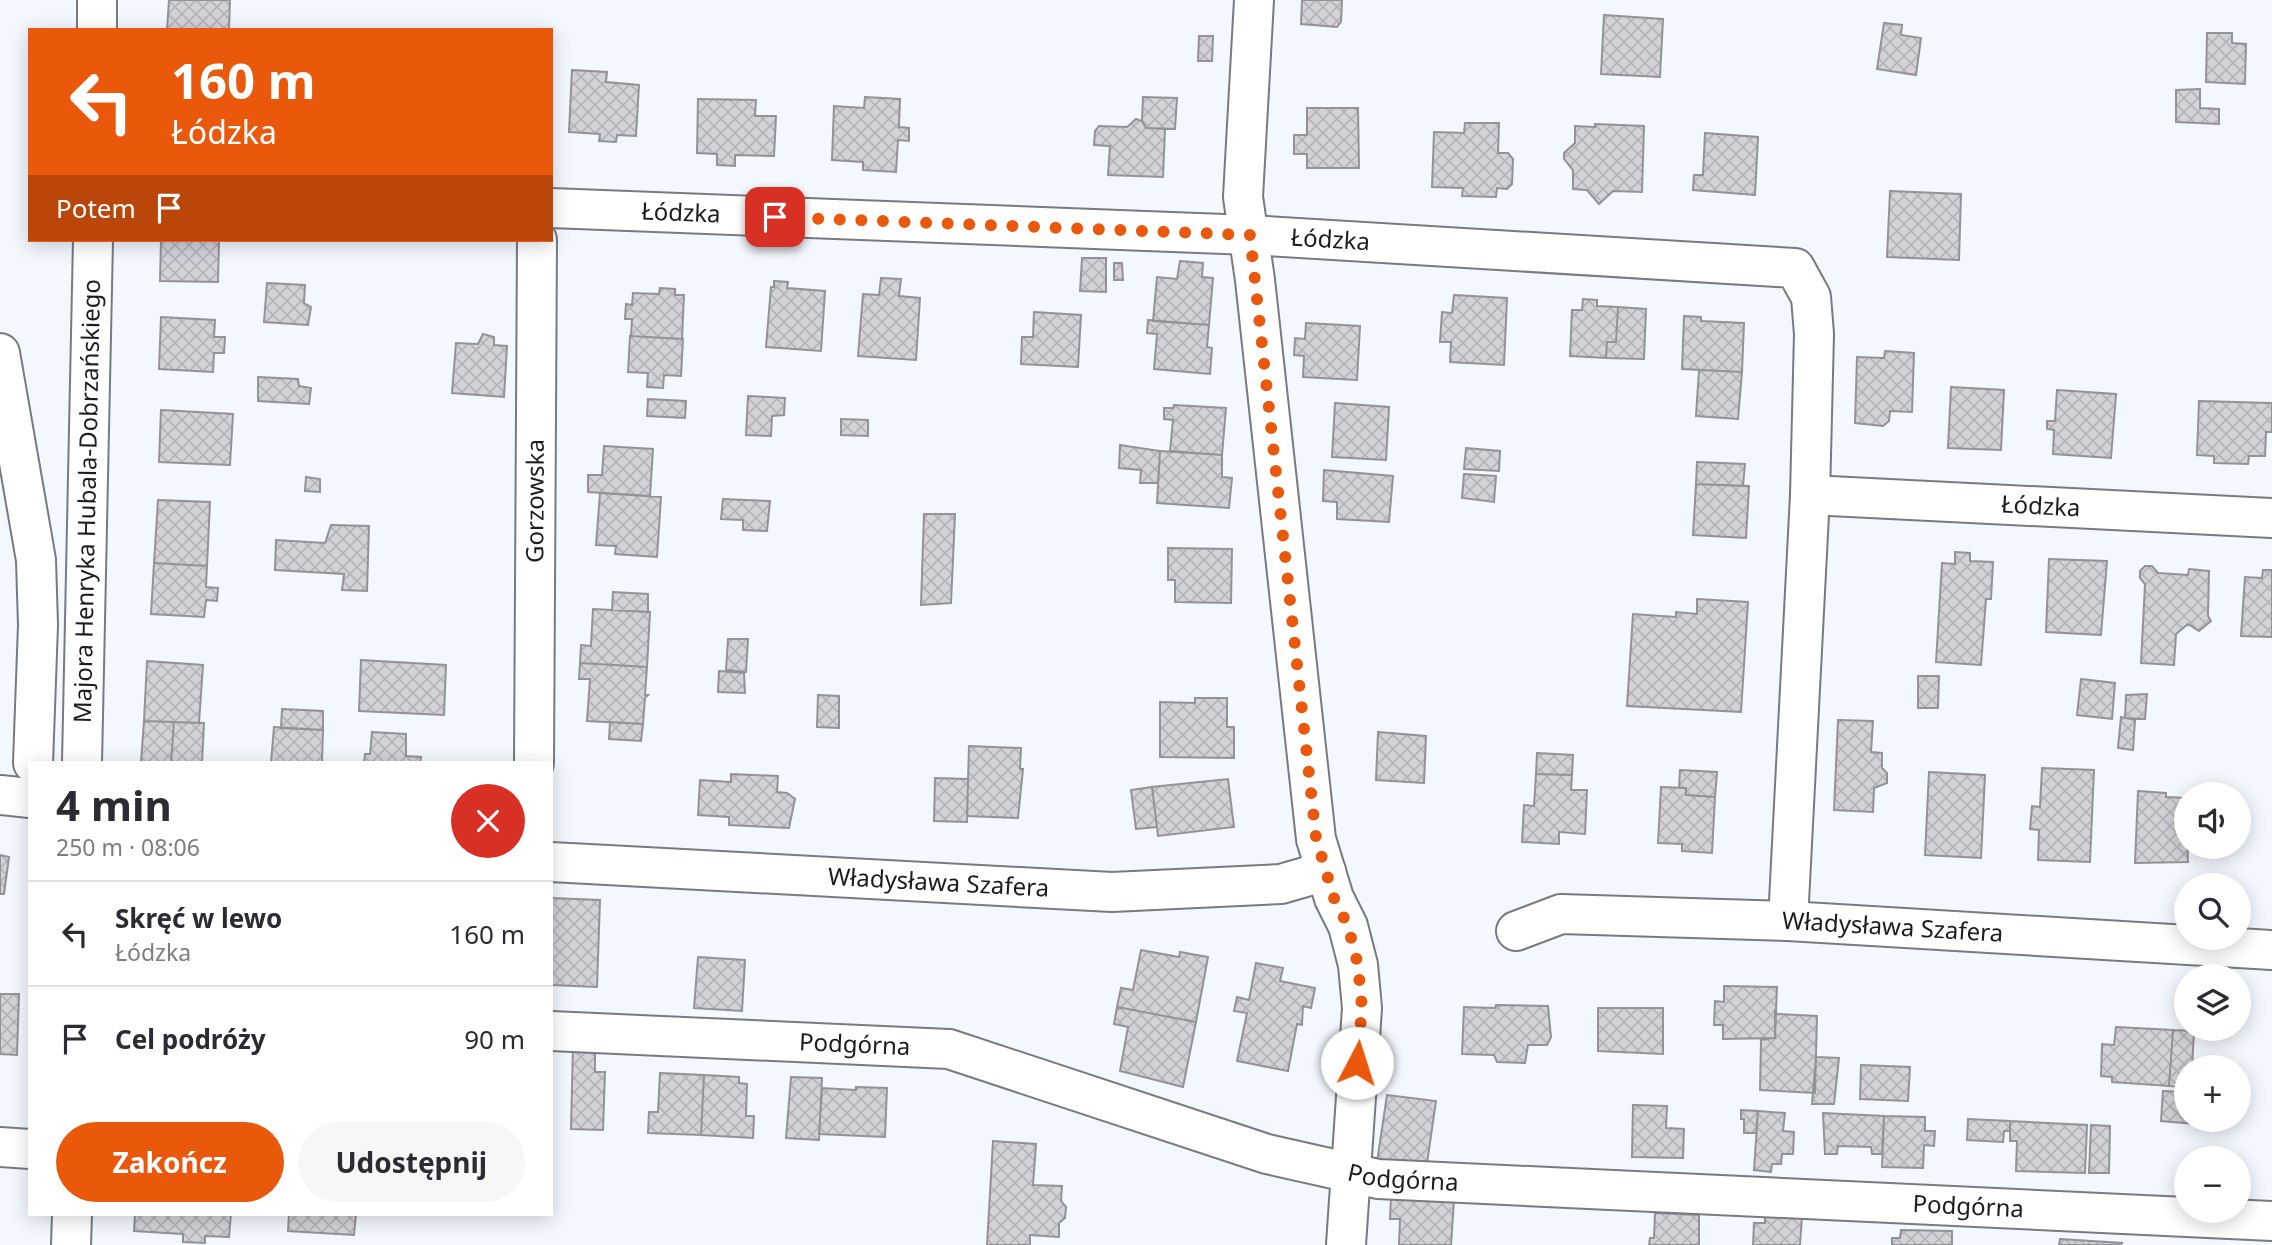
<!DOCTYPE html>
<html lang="pl">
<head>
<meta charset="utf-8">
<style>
	body { margin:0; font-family:"Noto Sans",sans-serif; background:#f7f7f7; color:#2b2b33; height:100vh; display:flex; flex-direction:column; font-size:26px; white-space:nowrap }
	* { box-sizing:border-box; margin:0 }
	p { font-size:23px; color:#7c7c81 }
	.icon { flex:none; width:38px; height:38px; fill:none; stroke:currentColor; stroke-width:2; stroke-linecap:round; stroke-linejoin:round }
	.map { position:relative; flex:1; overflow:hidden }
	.side { position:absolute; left:28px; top:761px; width:525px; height:455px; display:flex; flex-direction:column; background:#fff; border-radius:0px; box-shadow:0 4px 18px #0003 }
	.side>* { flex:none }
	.guide { position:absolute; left:28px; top:28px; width:525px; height:214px; border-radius:0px; box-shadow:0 4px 18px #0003; background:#ea580c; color:#fff; overflow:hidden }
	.tools { position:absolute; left:2174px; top:782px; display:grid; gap:14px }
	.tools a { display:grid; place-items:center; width:77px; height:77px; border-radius:50%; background:#fff; box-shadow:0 4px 18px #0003; font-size:35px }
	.pin { position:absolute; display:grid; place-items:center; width:60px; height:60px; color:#fff; margin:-30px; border-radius:14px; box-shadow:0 4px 10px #0006 }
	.me { position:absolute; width:77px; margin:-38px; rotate:5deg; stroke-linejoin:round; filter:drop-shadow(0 0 5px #0008) }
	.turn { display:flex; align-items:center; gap:24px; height:147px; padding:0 28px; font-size:32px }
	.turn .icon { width:91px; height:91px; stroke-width:2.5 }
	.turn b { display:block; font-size:49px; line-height:60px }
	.then { display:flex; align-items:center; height:66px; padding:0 28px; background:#0003; gap:14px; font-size:26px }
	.round { display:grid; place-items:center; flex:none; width:74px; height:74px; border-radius:37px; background:#f7f7f7 }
	.summary { display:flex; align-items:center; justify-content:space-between; height:119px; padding:0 28px }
	h1 { font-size:42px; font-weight:700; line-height:52px }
	.primary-button { display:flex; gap:14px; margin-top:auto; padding:14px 28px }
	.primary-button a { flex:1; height:80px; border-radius:42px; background:#ea580c; color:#fff; font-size:28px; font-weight:700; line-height:80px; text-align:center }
	.primary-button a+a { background:#f7f7f7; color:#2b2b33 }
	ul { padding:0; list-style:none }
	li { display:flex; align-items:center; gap:21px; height:105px; padding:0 28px; border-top:2px solid #e1e1e2 }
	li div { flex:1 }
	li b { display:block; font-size:26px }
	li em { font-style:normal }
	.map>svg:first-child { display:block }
</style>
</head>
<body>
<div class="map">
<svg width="2272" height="1245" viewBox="0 0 2272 1245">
	<defs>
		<pattern id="building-cross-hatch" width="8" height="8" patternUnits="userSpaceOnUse" patternTransform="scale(1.75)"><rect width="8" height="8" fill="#d3d2d9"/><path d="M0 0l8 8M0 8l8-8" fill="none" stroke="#b5b4ba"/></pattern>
	</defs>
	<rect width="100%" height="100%" fill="#f3f7fe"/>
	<path fill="url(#building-cross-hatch)" stroke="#929298" stroke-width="2" d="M169,0H230L229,30H167Z
		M1302,0H1342L1341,22L1337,27L1301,24Z
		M1604,15L1663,19L1660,77L1601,74Z
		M1884,23L1902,25L1901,35L1921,38L1916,75L1877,69Z
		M2207,33H2232V43L2246,44L2245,84L2206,82Z
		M1199,36H1213L1212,61H1198Z
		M572,70L607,72L606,82L639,85L636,136L617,135L616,142L599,141L600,134L569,132Z
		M2200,89V108L2219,109V124L2176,122V90Z
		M865,97L900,99L899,127L909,128V141L898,140L896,172L863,170V162L832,160L834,106L864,108Z
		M1143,97L1177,98L1175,129L1146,128L1142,121Z
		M698,99L756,100L755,116H776L774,156L735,155V166L717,165V154L697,153Z
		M1307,108H1358L1359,168H1307V154H1294V135H1307Z
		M1136,119L1142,121L1146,128L1165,129L1163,177L1108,175L1110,146L1094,145L1095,131L1099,126L1127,127Z
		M1465,123H1499L1498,153H1508L1513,159L1512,184L1507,189L1497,188L1496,197L1462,196L1463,188L1432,187L1434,132L1464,133Z
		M1595,124L1644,126L1642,192L1613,191L1599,204L1587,190L1573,189V170L1564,159V153L1575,143V126L1595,127Z
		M1705,133L1758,137L1755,195L1693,190L1694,175H1703Z
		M1890,191L1961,194L1959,260L1887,257Z
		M161,240H219L218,282L160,281Z
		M1082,258H1106V292L1080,291Z
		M1180,261L1203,263L1202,277L1213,278L1209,325L1153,321L1157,277L1177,279Z
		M1114,263H1122L1123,280H1114Z
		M881,278L901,279L899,296L920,298L916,360L858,356L863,294L879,295Z
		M774,281L788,282L787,288L825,291L821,351L766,347L771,287H774Z
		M267,283L305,285L304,303L311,307L308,325L264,322Z
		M660,288L675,289V295H684L682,339L631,336L632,319H625L626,304L632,305L633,293L659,294Z
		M1454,295L1507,298L1504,365L1450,362L1451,342H1440L1442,312L1452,313Z
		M1583,299L1597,300V306L1618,307L1616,342H1607L1606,358L1570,356L1572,310H1582Z
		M1618,307L1646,309L1644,359L1606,358L1607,342H1616Z
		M1034,312L1081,315L1078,367L1021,364L1022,337H1033Z
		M1684,316L1701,317V321L1744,323L1742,372L1682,369Z
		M161,317L215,320L214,337H225L224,353H214L213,372L159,369Z
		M1148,320L1209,325L1207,347L1212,348L1210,374L1154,369L1157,334L1147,333Z
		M1306,323L1360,326L1357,380L1303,377L1304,356L1294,355L1295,338L1305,339Z
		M483,334L494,337V345L507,346L504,397L452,393L456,343L478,344Z
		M630,336L683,339L681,376L664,375L663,388L647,387L648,373L628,372Z
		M1885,351L1914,353L1912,412L1890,411L1889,421L1883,426L1855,423L1857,357L1884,358Z
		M1699,370L1742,372L1738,419L1696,416Z
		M258,377L298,379L299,386L311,388L309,404L258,401Z
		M1951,387L2004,390L2001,450L1948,448Z
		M2057,390L2116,394L2111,458L2053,454L2054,430L2047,429V421H2055Z
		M748,396L785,398L784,415L772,416L771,436L746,435Z
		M648,399L686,401L685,418L647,416Z
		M2199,401L2272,403V432H2266L2265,456H2249L2248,464L2214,463V456L2197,455Z
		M1335,403L1389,407L1386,460L1332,457Z
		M1174,405L1226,408L1222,455L1170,451L1173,420L1164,419V408H1173Z
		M161,410L233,414L230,465L159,462Z
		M841,419L868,420V436L841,435Z
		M1120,445L1160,451L1158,483H1140L1141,470L1119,468Z
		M604,446L653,449L650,496L588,492V475H602Z
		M1466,448L1500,451L1499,471L1464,469Z
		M1160,451L1222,455V477L1232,478L1229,508L1157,503Z
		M1697,462L1745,464L1743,486L1696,484Z
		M1324,470L1393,476L1389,522L1337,519V502L1323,501Z
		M1464,474L1496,476L1494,502L1462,498Z
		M306,477L320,479V492L305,491Z
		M1696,484L1749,486L1746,538L1693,535Z
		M600,493L661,497L657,557L615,554L616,546L596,545Z
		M723,499L770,501L767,531L743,530V520L721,519Z
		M158,500L210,502L207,566L154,563Z
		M924,514H955L951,603L921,605Z
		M331,525L369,526L367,591L342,590L344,574L275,570L276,540L325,543Z
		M1168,548L1232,549L1231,603L1175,602V580H1168Z
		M1955,552L1970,553V561L1993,562L1991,599H1986L1981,665L1936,662L1942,563L1955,564Z
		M2049,559L2107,561L2101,635L2046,632Z
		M154,563L207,566L206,587L218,588L217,601L206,600L204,617L151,614Z
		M2145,566H2152L2158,573L2188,575L2189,569L2209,571L2208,616L2211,621L2199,631L2188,624L2176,634L2174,665L2141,663L2145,584L2140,578V571Z
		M2263,570H2272V637L2241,636L2245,577L2262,578Z
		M613,592L648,594V612L612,610Z
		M1697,599L1748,602L1741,712L1627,706L1633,614L1676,617V612L1697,614Z
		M593,609L650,612L647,667L580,663L581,645L591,646Z
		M728,639H748L746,672L726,670Z
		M361,660L446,665L444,715L359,711Z
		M147,661L203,665L199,723L144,721Z
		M580,663L647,667L645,695H648L645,698L643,724L587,721L590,679H579Z
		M719,671L744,673L745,693L718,692Z
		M1918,676H1939L1938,708H1918Z
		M2081,679L2115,683L2112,719L2077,715Z
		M2147,694L2145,719L2125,718L2126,695Z
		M818,695L839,696V728L817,727Z
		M1195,698H1227V727H1234V758L1160,757V702L1195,703Z
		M282,709L323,711V730L281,728Z
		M2121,717L2135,720L2133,750L2118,748Z
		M1838,720L1873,721L1871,752L1882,753V768L1887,773V783L1874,788L1873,812L1834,810Z
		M144,721L174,722L171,763H130L141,762Z
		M174,722L204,723L202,763H171Z
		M610,722L643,724L641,741L609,739Z
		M274,727L323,730L322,763H271Z
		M372,732L406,734V756L421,757L420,763H356H364L365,754H370Z
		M1378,732L1426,736L1424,783L1376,780Z
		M969,746L1021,748L1020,769H1023L1018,818L967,816Z
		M1537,753L1573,755L1572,775L1536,774Z
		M2042,768L2094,770L2090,862L2038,860L2039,830L2030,829L2032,806L2040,807Z
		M1680,770L1717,772L1715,797L1686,795V788H1679Z
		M1929,772L1985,775L1981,858L1925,855Z
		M731,774L778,776L777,792L787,793L795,799L789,828L729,825V817L698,815L700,780L731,782Z
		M1536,774L1572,775L1571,790H1587L1585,834L1559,832V844L1522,842L1524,805L1534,806Z
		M935,778L968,779L967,822L934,821Z
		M1228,779L1234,827L1158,836L1152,787Z
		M1152,787L1157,827L1136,829L1131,790Z
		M1661,787L1686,788V795L1715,797L1712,853L1682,851V844L1658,843Z
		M2138,791L2166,793V797L2186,798L2188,862L2135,863Z
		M0,855L9,857L4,894H0Z
		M551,898L600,900L597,987L551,985Z
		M1141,950L1179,957L1180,952L1208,957L1196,1022L1117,1007L1121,988L1133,990Z
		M698,957L745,960L742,1011L694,1008Z
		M1256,963L1283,968L1280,981L1315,988L1311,1008L1303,1006L1302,1025L1297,1024L1288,1071L1237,1061L1247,1013L1234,1011L1237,997L1249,1000Z
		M1724,986L1777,987L1775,1038L1723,1039V1025H1714L1715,1001L1724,1002Z
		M0,994H19L17,1055L0,1054Z
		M1496,1005L1548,1006L1551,1037L1547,1045H1528L1525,1063L1497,1062L1494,1055L1462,1054L1464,1007L1495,1008Z
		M1117,1007L1196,1022L1183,1087L1120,1071L1128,1027L1114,1024Z
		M1598,1008H1663V1054L1598,1051Z
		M1775,1009L1777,1014L1817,1016L1815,1093L1760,1090L1761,1040L1775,1038Z
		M2116,1027L2173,1030L2169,1086L2112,1082V1077L2101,1076L2102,1044L2114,1045Z
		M2173,1030L2194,1031L2192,1068H2186V1087L2169,1086Z
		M573,1045L595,1046V1072H605L603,1130L571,1129Z
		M1816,1057L1839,1058L1834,1104H1812Z
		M1861,1065L1910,1067L1908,1101L1860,1099Z
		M660,1073L704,1075L701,1135L648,1133L649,1112H658Z
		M704,1075L739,1077V1083L747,1084L746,1116H754L753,1138L701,1135Z
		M791,1077L822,1078L819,1140L786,1138Z
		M856,1087L887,1088L885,1137L819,1134L822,1088L856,1090Z
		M2163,1091L2186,1092V1120H2195V1124L2161,1121Z
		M1387,1095L1436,1101L1426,1170L1377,1162Z
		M1633,1105L1667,1106L1666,1128L1684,1129L1683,1158L1632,1157Z
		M1741,1110L1758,1111L1756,1133H1744V1119H1741Z
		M1758,1111L1785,1113L1783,1131L1794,1132L1793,1154H1782L1781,1164H1772L1771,1172L1754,1170Z
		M1823,1113L1884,1116L1882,1154H1872L1871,1147L1838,1146L1837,1154H1825Z
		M1884,1116L1925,1117V1131H1935L1934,1146L1924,1145L1923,1168L1882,1167Z
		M1968,1119L2010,1121V1131H2004L2003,1142L1967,1140Z
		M2010,1121L2087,1125L2085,1173L2016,1171L2017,1141H2010Z
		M2091,1125L2110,1126L2109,1173H2089Z
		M993,1141L1036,1144L1033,1185L1062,1186L1061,1201L1066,1207L1065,1218L1059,1223V1237L1030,1235V1245H987Z
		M1391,1197L1454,1200L1451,1245H1399L1400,1219H1390Z
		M1655,1213L1699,1215V1245H1649L1650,1238H1654Z
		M135,1214H231L229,1237L205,1236V1243L183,1242V1234L134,1231Z
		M289,1214H356L354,1235L288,1231Z
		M1765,1215L1802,1216L1800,1245H1753L1754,1223H1765Z
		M1901,1230L1952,1231V1245H1892V1238H1900Z
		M2060,1239L2122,1243L2121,1245H2059Z"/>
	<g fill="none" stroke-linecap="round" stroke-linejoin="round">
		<g stroke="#777b80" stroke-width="42">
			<g id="minor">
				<path d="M1254,0L1243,197L1255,280L1316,839L1334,898L1348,926L1358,965L1362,1008L1346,1245"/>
				<path d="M97,30V0"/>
				<path id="s1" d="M551,208L1250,235L1795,268L1811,297L1814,334L1810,495L1788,921"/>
				<path d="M0,353L36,560L38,625L33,763"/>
				<path id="s2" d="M1810,495L2272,518"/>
				<path id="s3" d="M82,763L93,240"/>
				<path id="s4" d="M534,763L537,240"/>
				<path d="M0,795L30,798"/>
				<path id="s5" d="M551,862L1112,892L1281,884L1326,871"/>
				<path id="s6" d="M1516,931L1561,914L1788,921L2272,950"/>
				<path id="s7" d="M551,1031L949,1049L1267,1154L1378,1179L2272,1221"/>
				<path d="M0,1147L30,1149"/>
				<path d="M71,1245L72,1214"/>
			</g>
		</g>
		<use href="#minor" stroke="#fff" stroke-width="38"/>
	</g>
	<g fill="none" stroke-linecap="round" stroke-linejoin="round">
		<path stroke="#ea580c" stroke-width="12" stroke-dasharray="0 21.6" d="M775,217L1250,235L1316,838L1334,898L1348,926L1358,965L1362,1008L1357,1063"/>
	</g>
	<g text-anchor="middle" stroke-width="5" stroke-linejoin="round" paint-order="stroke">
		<g font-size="24" fill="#1a1c1e" stroke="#f3f7fe">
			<text dy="8" stroke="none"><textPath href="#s1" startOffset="130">Łódzka</textPath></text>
			<text dy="8" stroke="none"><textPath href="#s1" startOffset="780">Łódzka</textPath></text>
			<text dy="8" stroke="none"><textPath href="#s3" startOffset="262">Majora Henryka Hubala-Dobrzańskiego</textPath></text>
			<text dy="8" stroke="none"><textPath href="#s4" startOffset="262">Gorzowska</textPath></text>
			<text dy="8" stroke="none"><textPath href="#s2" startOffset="231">Łódzka</textPath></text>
			<text dy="8" stroke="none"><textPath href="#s5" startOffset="388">Władysława Szafera</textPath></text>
			<text dy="8" stroke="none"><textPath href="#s6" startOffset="380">Władysława Szafera</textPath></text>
			<text dy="8" stroke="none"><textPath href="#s7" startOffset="304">Podgórna</textPath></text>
			<text dy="8" stroke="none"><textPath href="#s7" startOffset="872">Podgórna</textPath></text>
			<text dy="8" stroke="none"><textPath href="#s7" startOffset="1438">Podgórna</textPath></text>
		</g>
	</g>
</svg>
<div class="tools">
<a><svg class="icon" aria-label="sound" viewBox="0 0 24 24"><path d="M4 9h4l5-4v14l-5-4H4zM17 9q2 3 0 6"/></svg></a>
<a><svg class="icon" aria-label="search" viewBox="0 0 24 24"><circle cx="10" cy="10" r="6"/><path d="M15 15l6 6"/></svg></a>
<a><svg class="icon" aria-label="layers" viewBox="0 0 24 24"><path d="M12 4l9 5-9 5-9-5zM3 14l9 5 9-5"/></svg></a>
<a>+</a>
<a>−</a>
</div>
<div class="pin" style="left:775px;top:217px;background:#d93025"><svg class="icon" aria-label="arrive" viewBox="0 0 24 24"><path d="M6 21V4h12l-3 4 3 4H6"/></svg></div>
<svg class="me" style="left:1357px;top:1063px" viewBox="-20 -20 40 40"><circle r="19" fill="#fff"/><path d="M0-13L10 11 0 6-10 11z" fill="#ea580c"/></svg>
<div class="guide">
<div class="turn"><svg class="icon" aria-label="left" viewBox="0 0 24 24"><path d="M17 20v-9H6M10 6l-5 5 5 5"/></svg><div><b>160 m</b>Łódzka</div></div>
<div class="then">Potem<svg class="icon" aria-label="arrive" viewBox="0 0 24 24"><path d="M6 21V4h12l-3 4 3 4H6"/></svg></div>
</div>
<section class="side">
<div class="summary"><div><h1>4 min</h1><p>250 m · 08:06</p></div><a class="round" style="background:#d93025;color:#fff"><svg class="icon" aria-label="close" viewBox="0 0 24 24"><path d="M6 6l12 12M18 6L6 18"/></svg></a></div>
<ul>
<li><svg class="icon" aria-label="left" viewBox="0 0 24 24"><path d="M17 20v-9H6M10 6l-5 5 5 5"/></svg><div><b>Skręć w lewo</b><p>Łódzka</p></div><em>160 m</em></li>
<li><svg class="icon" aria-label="arrive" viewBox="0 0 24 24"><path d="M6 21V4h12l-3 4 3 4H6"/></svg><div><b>Cel podróży</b></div><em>90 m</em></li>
</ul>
<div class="primary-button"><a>Zakończ</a><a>Udostępnij</a></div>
</section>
</div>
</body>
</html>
